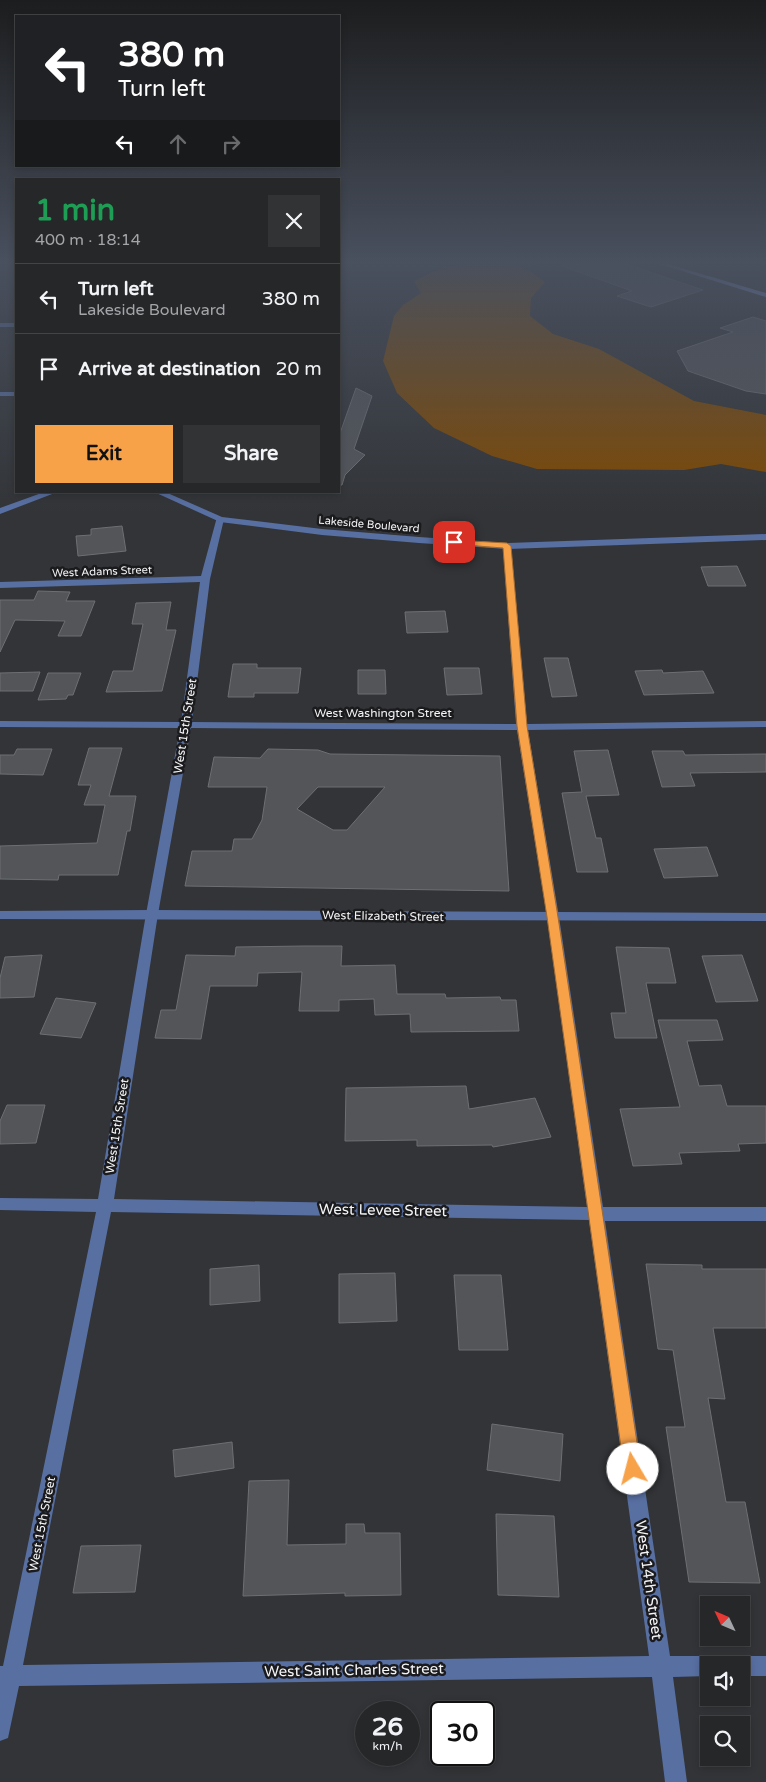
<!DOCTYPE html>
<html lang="en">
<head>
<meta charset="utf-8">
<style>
	body { margin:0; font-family:"Varela Round",sans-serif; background:#323335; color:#f1f3f6; height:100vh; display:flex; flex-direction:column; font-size:19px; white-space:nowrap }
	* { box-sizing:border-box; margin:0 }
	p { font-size:16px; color:#a4a5a8 }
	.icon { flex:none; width:28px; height:28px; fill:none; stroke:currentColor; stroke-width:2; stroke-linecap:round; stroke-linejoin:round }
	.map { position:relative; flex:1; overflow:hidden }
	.drawer { position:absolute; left:15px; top:178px; width:325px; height:315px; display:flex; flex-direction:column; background:#262729; border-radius:0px; box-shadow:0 2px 8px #0003,0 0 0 1px #424446 }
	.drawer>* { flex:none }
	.top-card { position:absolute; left:15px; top:15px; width:325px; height:152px; border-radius:0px; box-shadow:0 2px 8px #0003,0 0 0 1px #424446; background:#202124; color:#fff; overflow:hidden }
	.needle { width:32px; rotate:314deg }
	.buttons { position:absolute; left:700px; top:1596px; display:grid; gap:10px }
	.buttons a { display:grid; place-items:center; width:50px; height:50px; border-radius:0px; background:#262729; box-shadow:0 2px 8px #0003,0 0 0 1px #424446; font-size:25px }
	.speed { position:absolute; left:355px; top:1701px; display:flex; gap:10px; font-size:25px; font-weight:700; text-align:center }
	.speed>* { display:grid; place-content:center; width:65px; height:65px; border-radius:50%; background:#262729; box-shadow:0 2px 8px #0003,0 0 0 1px #424446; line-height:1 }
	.speed small { font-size:12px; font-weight:400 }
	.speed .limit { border:2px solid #111; border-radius:8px; background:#fff; color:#111 }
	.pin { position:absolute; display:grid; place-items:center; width:42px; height:42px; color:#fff; margin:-21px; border-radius:10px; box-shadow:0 2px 8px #0006 }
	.me { position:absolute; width:55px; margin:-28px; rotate:352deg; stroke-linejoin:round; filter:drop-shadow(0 0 4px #0008) }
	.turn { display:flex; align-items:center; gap:18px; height:105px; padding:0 20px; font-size:22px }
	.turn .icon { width:65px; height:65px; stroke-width:2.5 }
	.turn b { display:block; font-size:35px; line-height:42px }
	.lanes { display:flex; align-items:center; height:48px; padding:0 20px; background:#0003; justify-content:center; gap:25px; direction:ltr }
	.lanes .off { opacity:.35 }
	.round { display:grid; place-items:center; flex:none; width:52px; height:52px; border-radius:0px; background:#323335 }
	.summary { display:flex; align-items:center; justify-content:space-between; height:85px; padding:0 20px }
	h1 { font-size:30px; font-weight:700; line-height:38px; color:#1e9e55 }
	.action { display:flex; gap:10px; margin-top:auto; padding:10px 20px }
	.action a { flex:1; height:58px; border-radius:0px; background:#f7a149; color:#111; font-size:20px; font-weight:700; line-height:58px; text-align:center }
	.action a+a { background:#323335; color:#f1f3f6 }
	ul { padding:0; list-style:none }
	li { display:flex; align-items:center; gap:15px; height:70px; padding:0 20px; border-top:1px solid #424446 }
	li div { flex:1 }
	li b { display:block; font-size:19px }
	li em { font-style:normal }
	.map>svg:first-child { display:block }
</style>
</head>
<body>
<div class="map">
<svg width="766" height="1782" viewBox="0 0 766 1782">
	<rect width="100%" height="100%" fill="#323437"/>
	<path fill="#7f4902" d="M464,264H513L527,269L545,282L531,298L530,316L553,334L599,349L694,401L766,415V472L721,464L684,470L537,469L492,456L434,428L397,393L383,361L394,316L403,305L421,293L414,281L441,268Z"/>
	<path fill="#535559" stroke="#6d6f73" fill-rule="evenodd" d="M562,264H626L703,290L651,307L617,296L632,291L562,266Z
		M753,317L766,321V394L746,391L688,371L677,351L733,332L720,328Z
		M356,388L372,396L354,449L365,455L345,475L342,485H339V436Z
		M122,526L126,551L78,556L76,536L91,535V529Z
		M737,566L746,586H708L701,567Z
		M38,591L70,592L66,601H95L81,636H58L65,621L15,620L0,652V600H34Z
		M171,602L166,630H176L162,691L106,692L113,671H133L143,624H132L136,603Z
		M445,611L448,632L407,633L405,612Z
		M544,658H568L577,696L552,697Z
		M233,664H257V668H301L298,693H254V697H228Z
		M444,668H479L482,694L447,695Z
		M358,670H385L386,694H358Z
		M662,670L663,673L703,671L714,693L644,695L635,671Z
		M40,672L33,691H0V673Z
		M48,673H81L73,695H68L66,699L38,700Z
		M89,748H122L109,796H136L130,831H127L118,875H59L58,880L0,879V846L97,843L105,805H84L91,785H78Z
		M17,749H52L43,775L0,774V755H14Z
		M268,749L318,750L330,754L500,756L509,891L185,886L192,851H232L234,839H252L262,820L267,787H208L214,757L260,758ZM318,787H385L347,830H333L297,809Z
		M608,750L619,795L586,796L596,838H601L608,872H577L562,793L582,792L574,751Z
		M652,751H683L685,755L766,754V772L690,773L695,786L662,787Z
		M707,847L718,876L664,878L654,849Z
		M304,946H342L341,966L395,965L397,994H445L446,998L500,997L501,1000H516L519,1031L411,1032L410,1014L375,1015L374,999L339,1000V1011H299L302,972L258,973L257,986H210L201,1039L155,1038L161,1010H176L186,955L235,956L236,947Z
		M616,947L669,948L676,983H646L657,1038H615L611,1013H626Z
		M42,955L34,997L0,998V978L5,957Z
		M742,955L758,1001L716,1002L702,956Z
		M56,998L96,1003L81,1038L40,1034Z
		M658,1020H717L723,1040L687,1041L699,1086L721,1085L727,1106H766V1143L738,1144L740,1151L679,1153L682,1164L633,1166L620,1109L680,1107Z
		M466,1086L469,1109L535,1098L551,1137L493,1147L492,1145L417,1146V1140L345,1141L346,1088Z
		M7,1105H45L36,1143L0,1144V1121Z
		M646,1264L702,1265V1269H766V1328H713L725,1399L708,1398L726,1502H745L760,1583L689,1582L666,1427H685L673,1350L658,1349Z
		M259,1265L260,1301L210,1305V1269Z
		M395,1273L397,1321L339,1323V1274Z
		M454,1275H501L508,1350H459Z
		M492,1424L563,1434L560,1481L487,1470Z
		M232,1442L234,1468L175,1477L173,1450Z
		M289,1480L287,1545L346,1544V1524H364L365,1533H400L401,1595L345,1596V1593L243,1596L249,1481Z
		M496,1514L554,1516L559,1597L498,1595Z
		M141,1545L135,1592L73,1593L81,1546Z"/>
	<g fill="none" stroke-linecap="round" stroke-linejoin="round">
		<path fill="#586fa2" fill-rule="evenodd" d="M0,392H16V396H0Z
			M47,491H60L0,514V508Z
			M217,517L224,519L210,579L192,722L516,724L503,546L507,543L511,546L527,724L766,721V727L528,730L559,917L603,1207H766V1221H605L670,1656H709L716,1659L719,1665H709V1676L673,1677L687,1782H665L652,1677L19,1686L8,1738L0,1741V1666H3L96,1212L0,1210V1198L98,1199L146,914L180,728L0,727V721L181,722L200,582L0,588V582L201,576ZM191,728L517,730L547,917L587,1207L114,1199L158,914ZM111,1212L589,1220L649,1656L23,1665Z
			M741,1656H766V1676H741V1665H731L734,1659Z"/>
		<path fill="#586fa2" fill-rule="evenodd" d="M0,323H16V327H0Z
			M152,491H163L222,517L322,529L419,537L507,543L766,534V540L507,549L419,543L322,535L220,522Z
			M152,910L766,913V921L0,919V911Z"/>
		<path fill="#84aafd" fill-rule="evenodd" d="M660,264H668L766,293V297Z"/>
	</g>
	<linearGradient id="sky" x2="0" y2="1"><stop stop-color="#1c1d1e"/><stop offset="0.51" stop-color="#49505e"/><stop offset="1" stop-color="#49505e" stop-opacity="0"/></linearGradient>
	<rect width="766" height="513" fill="url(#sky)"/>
	<path fill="#f7a149" stroke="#a1692f" d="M454,540L507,543L511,546L527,726L558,917L641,1469L639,1475L633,1477L627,1475L624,1469L547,917L517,726L503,548L452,544L450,542Z"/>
	<g text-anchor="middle" stroke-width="5" stroke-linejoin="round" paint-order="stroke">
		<g font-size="11" fill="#f4f5f7" stroke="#1b1b1d">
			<text transform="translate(369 524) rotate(5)" y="4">Lakeside Boulevard</text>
			<text transform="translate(102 571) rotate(-2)" y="4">West Adams Street</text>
		</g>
		<g font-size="12" fill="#f4f5f7" stroke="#1b1b1d">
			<text x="383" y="717">West Washington Street</text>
			<text transform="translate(185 726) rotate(-81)" y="4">West 15th Street</text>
			<text transform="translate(383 916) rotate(1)" y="4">West Elizabeth Street</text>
			<text transform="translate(117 1126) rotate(-81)" y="4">West 15th Street</text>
			<text transform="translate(42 1524) rotate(-79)" y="4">West 15th Street</text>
		</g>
		<g font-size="15" fill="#f4f5f7" stroke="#1b1b1d">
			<text transform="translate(383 1210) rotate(1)" y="5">West Levee Street</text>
			<text transform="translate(649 1580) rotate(82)" y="5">West 14th Street</text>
			<text transform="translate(354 1670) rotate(-1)" y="5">West Saint Charles Street</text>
		</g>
	</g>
</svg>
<div class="buttons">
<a><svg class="needle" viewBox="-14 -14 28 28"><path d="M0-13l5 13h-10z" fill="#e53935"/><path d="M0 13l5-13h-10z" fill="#a4a5a8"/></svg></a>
<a><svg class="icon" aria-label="sound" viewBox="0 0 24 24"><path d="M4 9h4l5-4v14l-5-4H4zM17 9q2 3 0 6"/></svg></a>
<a><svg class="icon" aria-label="search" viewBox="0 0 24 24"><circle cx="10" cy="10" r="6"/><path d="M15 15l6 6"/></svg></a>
</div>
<div class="speed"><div>26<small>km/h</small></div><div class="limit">30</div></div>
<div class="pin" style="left:454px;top:542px;background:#d93025"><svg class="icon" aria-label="arrive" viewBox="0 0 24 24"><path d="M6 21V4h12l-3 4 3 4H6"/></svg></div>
<svg class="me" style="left:633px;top:1469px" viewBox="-20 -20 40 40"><circle r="19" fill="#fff"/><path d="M0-13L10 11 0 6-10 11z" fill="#f7a149"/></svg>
<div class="top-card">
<div class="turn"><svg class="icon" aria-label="left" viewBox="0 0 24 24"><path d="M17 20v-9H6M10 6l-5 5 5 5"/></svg><div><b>380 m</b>Turn left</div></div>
<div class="lanes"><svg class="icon" aria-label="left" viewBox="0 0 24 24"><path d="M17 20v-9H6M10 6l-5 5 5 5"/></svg><svg class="icon off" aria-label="ahead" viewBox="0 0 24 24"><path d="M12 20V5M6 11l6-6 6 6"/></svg><svg class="icon off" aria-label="right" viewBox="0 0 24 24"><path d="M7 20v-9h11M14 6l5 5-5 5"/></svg></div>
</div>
<section class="drawer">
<div class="summary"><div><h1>1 min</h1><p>400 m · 18:14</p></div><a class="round"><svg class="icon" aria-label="close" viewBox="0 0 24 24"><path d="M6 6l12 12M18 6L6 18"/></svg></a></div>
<ul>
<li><svg class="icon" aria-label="left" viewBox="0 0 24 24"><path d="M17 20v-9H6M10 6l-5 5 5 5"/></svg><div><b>Turn left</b><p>Lakeside Boulevard</p></div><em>380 m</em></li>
<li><svg class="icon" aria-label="arrive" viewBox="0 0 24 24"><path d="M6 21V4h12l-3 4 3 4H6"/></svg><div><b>Arrive at destination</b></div><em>20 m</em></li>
</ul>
<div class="action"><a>Exit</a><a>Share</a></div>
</section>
</div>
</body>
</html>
